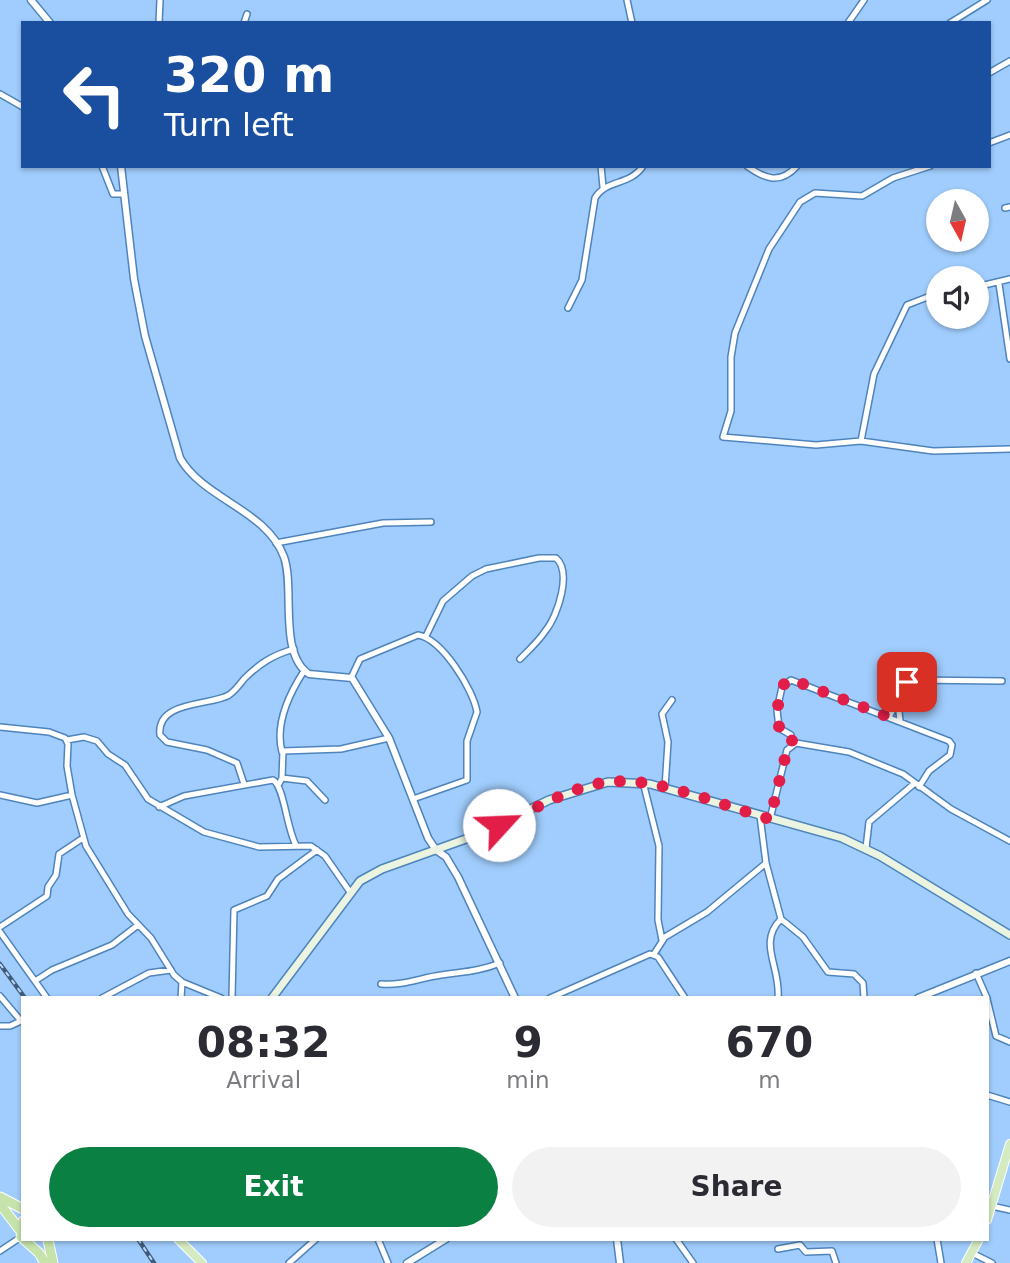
<!DOCTYPE html>
<html lang="en">
<head>
<meta charset="utf-8">
<style>
	body { margin:0; font-family:"DejaVu Sans",sans-serif; background:#f2f2f3; color:#2b2b33; height:100vh; display:flex; flex-direction:column; font-size:26px; white-space:nowrap }
	* { box-sizing:border-box; margin:0 }
	p { font-size:23px; color:#7c7c81 }
	.icon { flex:none; width:38px; height:38px; fill:none; stroke:currentColor; stroke-width:2; stroke-linecap:round; stroke-linejoin:round }
	.map { position:relative; flex:1; overflow:hidden }
	.panel { position:absolute; left:21px; top:996px; width:968px; height:245px; display:flex; flex-direction:column; background:#fff; border-radius:0px; box-shadow:0 2px 5px #0004 }
	.panel>* { flex:none }
	.guide { position:absolute; left:21px; top:21px; width:970px; height:147px; border-radius:0px; box-shadow:0 2px 5px #0004; background:#1a4fa0; color:#fff; overflow:hidden }
	.needle { width:46px; rotate:172deg }
	.buttons { position:absolute; left:926px; top:189px; display:grid; gap:14px }
	.buttons a { display:grid; place-items:center; width:63px; height:63px; border-radius:50%; background:#fff; box-shadow:0 2px 5px #0004; font-size:35px }
	.pin { position:absolute; display:grid; place-items:center; width:60px; height:60px; color:#fff; margin:-30px; border-radius:14px; box-shadow:0 4px 10px #0006 }
	.me { position:absolute; width:77px; margin:-38px; rotate:65deg; stroke-linejoin:round; filter:drop-shadow(0 0 5px #0008) }
	.turn { display:flex; align-items:center; gap:24px; height:147px; padding:0 28px; font-size:32px }
	.turn .icon { width:91px; height:91px; stroke-width:2.5 }
	.turn b { display:block; font-size:49px; line-height:60px }
	.eta { display:flex; justify-content:space-evenly; align-items:center; height:119px; text-align:center }
	.eta b { font-size:42px; font-weight:700; line-height:49px }
	.primary-button { display:flex; gap:14px; margin-top:auto; padding:14px 28px }
	.primary-button a { flex:1; height:80px; border-radius:42px; background:#0b8043; color:#fff; font-size:28px; font-weight:700; line-height:80px; text-align:center }
	.primary-button a+a { background:#f2f2f3; color:#2b2b33 }
	.map>svg:first-child { display:block }
</style>
</head>
<body>
<div class="map">
<svg width="1010" height="1263" viewBox="0 0 1010 1263">
	<rect width="100%" height="100%" fill="#a0cdfd"/>
	<g fill="none" stroke-linecap="round" stroke-linejoin="round">
		<g stroke="#4e84bb" stroke-width="8">
			<path id="minor" d="M627,0L632,23
				M159,23L160,0
				M244,23L247,14
				M848,23L864,0
				M950,23L987,0
				M989,73L1010,61
				M0,94L23,107
				M989,143L1010,135
				M102,166L113,194H124
				M601,166L603,187
				M747,166C765,179 780,185 797,166
				M930,166L893,178L862,196L815,193L800,202L769,249L735,333L731,357V411L723,437L816,445L861,441L933,451L1010,449
				M1005,208L1010,207
				M999,284L1010,359
				M976,287L1010,279
				M568,308L582,280L595,198C606,179 630,186 643,166
				M861,441L874,374L907,305L938,293
				M276,543L383,523L431,522
				M426,636L443,601L472,576L486,569L539,558H556C572,572 558,615 546,630C539,641 529,650 520,659
				M351,678L360,659L418,635C442,639 473,689 477,712L467,741V780L413,799
				M898,702L900,721
				M889,717L910,680L1002,681
				M0,727L49,732L65,738L68,744L67,766L72,795L86,846L128,914L151,938L174,975L182,982L221,998
				M67,740L84,737L97,741L108,754L125,765L148,799L204,832L259,847L311,846L325,856L350,892
				M792,744L791,735L779,728L777,710L782,687L791,680L949,741L952,745L950,755L929,771L919,787
				M282,752C275,725 289,694 304,671
				M282,778L307,781L325,800
				M643,782L659,846L658,920L662,940
				M244,784L237,763L207,750L167,742L160,735C156,700 211,706 229,695C235,691 240,684 244,679C260,663 273,655 294,649
				M279,784L282,778L283,751L341,749L389,738
				M665,788L668,742L662,714L672,700
				M0,795L37,803L72,795
				M159,807L184,796L273,780C284,786 287,830 296,845
				M760,816L766,863L781,919L803,937L828,972L854,974L863,983L864,998
				M770,819L787,750L796,743L849,752L903,774L951,809L1010,841
				M866,848L869,822L915,783
				M0,927L47,896L48,887L56,875L59,854L83,838
				M0,932L47,998
				M654,954L665,937L707,912L766,863
				M976,973L987,998
				M35,981L52,970L112,945L138,925
				M381,984C402,986 420,978 441,975C461,972 481,971 500,963
				M0,996L21,1021L10,1026H0
				M102,998L149,973L171,970
				M181,998L182,982
				M232,998L234,910L267,896L278,879L317,850
				M550,998L650,954L658,957L685,998
				M778,998C781,967 757,943 781,919
				M987,999L996,1036L1010,1042
				M987,1095L1010,1102
				M987,1205L1010,1210
				M378,1239L388,1263
				M676,1239L693,1263
				M937,1239L941,1263
				M778,1249L800,1245L806,1252L832,1251L836,1263
				M0,1251L21,1237
				M972,1253L992,1263
				M289,1263L316,1239"/>
		</g>
		<g stroke="#4e84bb" stroke-width="9">
			<path id="tertiary" d="M31,0L50,23
				M121,166L134,279L145,336L180,458C203,499 267,510 284,557C295,587 278,654 309,674L352,678L389,738L428,838L436,850L446,857L458,877L515,998
				M918,998L1010,961
				M617,1239L620,1263
				M407,1263L446,1239"/>
		</g>
		<g stroke="#4e84bb" stroke-width="10">
			<path id="secondary" d="M272,998L360,881L382,869L477,835L549,800L608,782L650,784L842,838L880,856L1010,935"/>
		</g>
		<g stroke="#fff" stroke-width="10">
			<path id="primary" d="M987,1220L1010,1144
				M178,1239L202,1263
				M966,1263L979,1239"/>
		</g>
		<g stroke="#fff" stroke-width="11">
			<path id="trunk" d="M0,1197L23,1209
				M0,1204L19,1229
				M23,1221L21,1237L39,1253L45,1263
				M48,1240L53,1263"/>
		</g>
		<use href="#minor" stroke="#fff" stroke-width="5"/>
		<use href="#tertiary" stroke="#fff" stroke-width="6"/>
		<use href="#secondary" stroke="#eaf4e0" stroke-width="7"/>
		<use href="#primary" stroke="#d4eac1" stroke-width="8"/>
		<use href="#trunk" stroke="#c6e3ac" stroke-width="9"/>
		<g stroke="#405a7a" stroke-width="4.5">
			<path id="rail" d="M0,964L25,998
				M138,1239L154,1263"/>
		</g>
		<use href="#rail" stroke="#b8d9fd" stroke-width="2" stroke-dasharray="5" stroke-linecap="butt"/>
	</g>
	<g fill="none" stroke-linecap="round" stroke-linejoin="round">
		<path stroke="#e11d48" stroke-width="12" stroke-dasharray="0 21.6" d="M499,825C535,810 569,787 608,782C657,776 722,806 770,819L787,750L792,744V736L780,730C775,715 778,697 785,682L793,680L889,717L907,682"/>
	</g>
</svg>
<div class="buttons">
<a><svg class="needle" viewBox="-14 -14 28 28"><path d="M0-13l5 13h-10z" fill="#e53935"/><path d="M0 13l5-13h-10z" fill="#7c7c81"/></svg></a>
<a><svg class="icon" aria-label="sound" viewBox="0 0 24 24"><path d="M4 9h4l5-4v14l-5-4H4zM17 9q2 3 0 6"/></svg></a>
</div>
<div class="pin" style="left:907px;top:682px;background:#d93025"><svg class="icon" aria-label="arrive" viewBox="0 0 24 24"><path d="M6 21V4h12l-3 4 3 4H6"/></svg></div>
<svg class="me" style="left:499px;top:825px" viewBox="-20 -20 40 40"><circle r="19" fill="#fff"/><path d="M0-13L10 11 0 6-10 11z" fill="#e11d48"/></svg>
<div class="guide">
<div class="turn"><svg class="icon" aria-label="left" viewBox="0 0 24 24"><path d="M17 20v-9H6M10 6l-5 5 5 5"/></svg><div><b>320 m</b>Turn left</div></div>
</div>
<section class="panel">
<div class="eta">
<div><b>08:32</b><p>Arrival</p></div>
<div><b>9</b><p>min</p></div>
<div><b>670</b><p>m</p></div>
</div>
<div class="primary-button"><a>Exit</a><a>Share</a></div>
</section>
</div>
</body>
</html>
